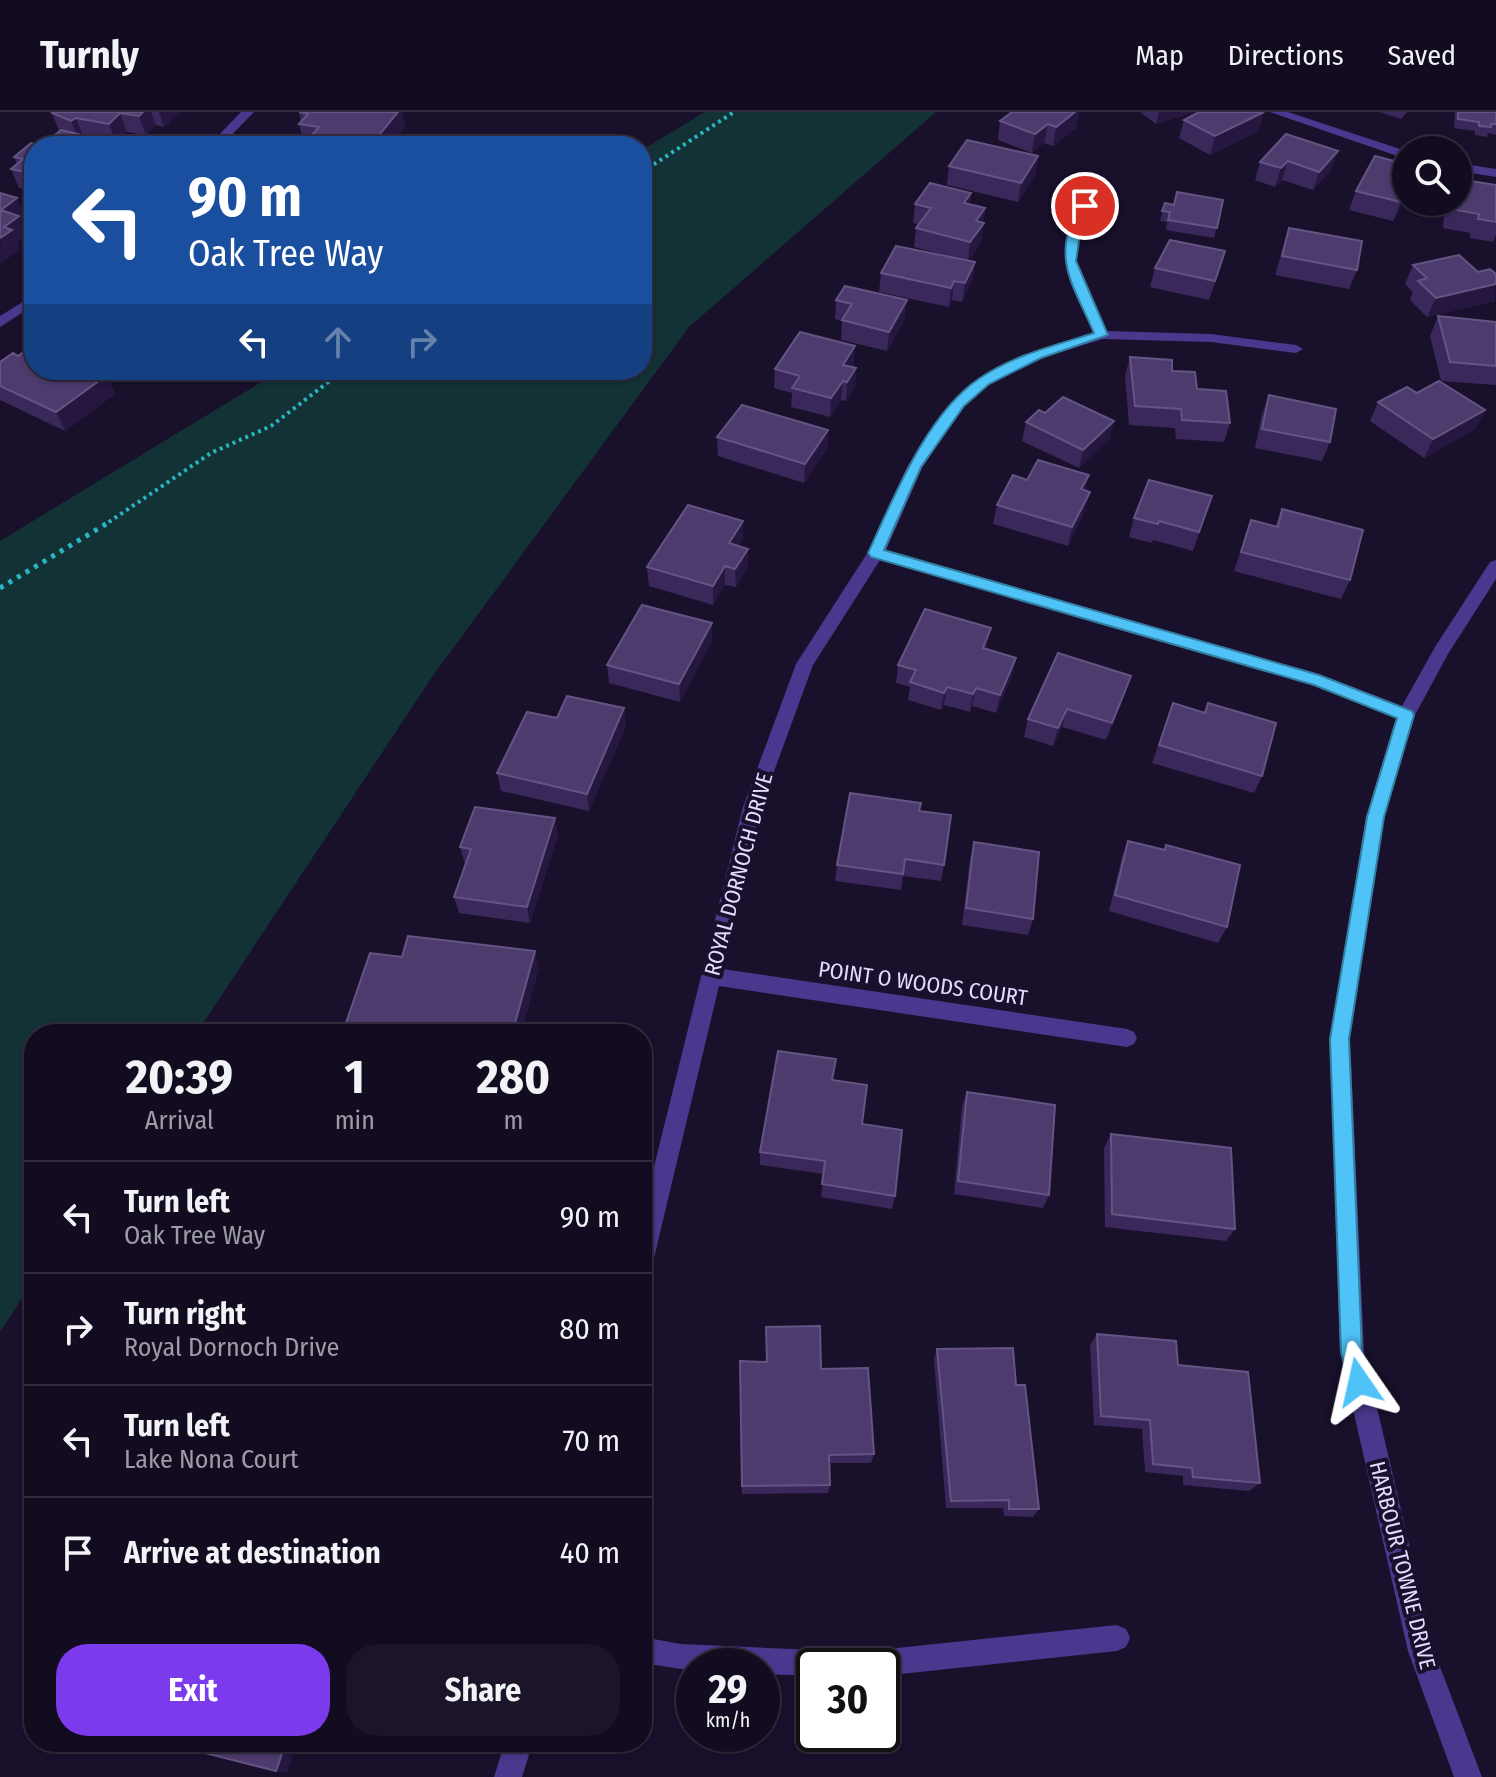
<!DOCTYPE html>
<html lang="en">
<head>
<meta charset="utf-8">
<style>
	body { margin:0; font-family:"Fira Sans Condensed",sans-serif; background:#1c152a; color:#f1f3f6; height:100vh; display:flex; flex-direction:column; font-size:30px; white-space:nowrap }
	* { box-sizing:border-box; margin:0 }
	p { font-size:26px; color:#9d9ba5 }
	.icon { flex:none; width:44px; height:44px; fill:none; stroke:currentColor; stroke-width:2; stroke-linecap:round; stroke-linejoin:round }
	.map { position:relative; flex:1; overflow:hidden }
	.panel { position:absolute; left:24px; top:912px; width:628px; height:728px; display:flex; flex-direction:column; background:#130c21; border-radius:32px; box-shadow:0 2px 6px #0004,0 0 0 2px #322c3f }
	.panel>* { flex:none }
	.top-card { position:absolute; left:24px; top:24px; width:628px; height:244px; border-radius:32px; box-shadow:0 2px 6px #0004,0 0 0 2px #322c3f; background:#1a4fa0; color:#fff; overflow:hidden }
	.fabs { position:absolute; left:1392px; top:24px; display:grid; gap:16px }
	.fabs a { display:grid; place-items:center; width:80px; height:80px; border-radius:50%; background:#130c21; box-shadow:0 2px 6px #0004,0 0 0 2px #322c3f; font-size:40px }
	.speed { position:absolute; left:676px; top:1536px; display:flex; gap:16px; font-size:40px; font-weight:700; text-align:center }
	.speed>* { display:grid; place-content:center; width:104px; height:104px; border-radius:50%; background:#130c21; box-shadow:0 2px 6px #0004,0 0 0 2px #322c3f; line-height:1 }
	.speed small { font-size:20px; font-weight:400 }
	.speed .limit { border:4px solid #111; border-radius:12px; background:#fff; color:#111 }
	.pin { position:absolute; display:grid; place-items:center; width:68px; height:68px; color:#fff; margin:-34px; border:4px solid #fff; border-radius:50%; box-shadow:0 2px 8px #0007 }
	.me { position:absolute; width:88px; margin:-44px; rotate:349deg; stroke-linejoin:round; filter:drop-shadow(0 0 6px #0008) }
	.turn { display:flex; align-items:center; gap:28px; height:168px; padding:0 32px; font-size:36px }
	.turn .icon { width:104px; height:104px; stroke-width:2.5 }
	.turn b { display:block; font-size:56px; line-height:68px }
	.lanes { display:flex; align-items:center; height:76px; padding:0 32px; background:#0003; justify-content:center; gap:40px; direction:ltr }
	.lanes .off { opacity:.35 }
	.eta { display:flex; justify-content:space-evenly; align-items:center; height:136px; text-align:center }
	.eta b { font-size:48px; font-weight:700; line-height:56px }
	.action { display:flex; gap:16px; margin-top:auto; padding:16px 32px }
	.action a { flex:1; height:92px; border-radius:32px; background:#7c3aed; color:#fff; font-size:32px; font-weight:700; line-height:92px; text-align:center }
	.action a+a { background:#1c152a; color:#f1f3f6 }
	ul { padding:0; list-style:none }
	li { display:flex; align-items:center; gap:24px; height:112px; padding:0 32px; border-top:2px solid #322c3f }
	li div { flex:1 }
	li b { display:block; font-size:30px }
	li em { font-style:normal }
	header { display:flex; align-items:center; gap:48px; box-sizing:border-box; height:112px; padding:0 40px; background:#130c21; border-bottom:2px solid #322c3f }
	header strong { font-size:38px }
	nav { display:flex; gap:44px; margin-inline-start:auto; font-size:28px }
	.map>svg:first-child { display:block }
</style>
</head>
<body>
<header>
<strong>Turnly</strong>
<nav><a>Map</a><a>Directions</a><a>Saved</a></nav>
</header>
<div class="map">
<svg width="1496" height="1665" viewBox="0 0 1496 1665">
	<rect width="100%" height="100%" fill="#19102c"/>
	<path fill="#123236" d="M705,0H936L689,215L432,565L196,922H34V1168L0,1220V429L281,258H642V38Z"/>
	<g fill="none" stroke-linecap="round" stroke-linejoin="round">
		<path stroke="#2ab5c3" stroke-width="4" stroke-dasharray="3 4" stroke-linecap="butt" d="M642,60L734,0
			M103,414L211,341L271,314L344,258"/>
		<path stroke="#2ab5c3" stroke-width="5" stroke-dasharray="4 6" stroke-linecap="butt" d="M0,476L106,412"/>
		<path fill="#49388d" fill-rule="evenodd" d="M241,0H254L221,34H208Z
			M1270,0H1288L1406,39V47Z
			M1458,51L1496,57V65L1458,59Z
			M1095,71L1101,75L1082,114L1076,149L1107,219L1211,222L1296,233L1303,237L1296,241L1211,230L1103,227L1041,246L989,272L964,294L922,356L886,438L1319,562L1402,594L1435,535L1490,450L1496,448V467L1448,542L1415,603L1384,705L1350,927L1364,1240L1434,1539L1482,1665H1454L1408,1539L1340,1240L1330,927L1366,705L1396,606L1314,573L880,448L813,553L761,695L723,857L1127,917L1134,920L1137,926L1134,932L1127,935L719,874L653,1150L650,1158L642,1161V1103L743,695L796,552L868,440L907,355L954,288L979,266L1031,240L1094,221C1072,171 1050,150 1078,96C1082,87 1086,75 1095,71Z
			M34,183V193L0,215V204Z
			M1117,1513L1126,1517L1130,1526L1126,1535L1117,1539L882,1564V1554H814V1564L762,1562V1554H694V1559L642,1551V1525L681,1532L859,1540Z
			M505,1630H533L522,1665H494Z"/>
	</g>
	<path fill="#3a285a" d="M54,0H180L164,15L156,13L146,23L127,20L116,30L96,27L117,32L118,34H34V79L19,76L11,57L17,52L14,45L31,31L41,34L59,19L52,1Z
		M299,0H402L405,15L389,34H311L310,32L304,31L299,12L301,10Z
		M1012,0H1079L1076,16L1053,34L1044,31L1032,41L998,28L1000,9Z
		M1141,0H1194L1156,12L1141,1Z
		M1264,0L1258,19L1210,43L1179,26L1184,8Z
		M1380,0H1407L1401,7Z
		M1455,0H1496V23L1488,21L1487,25L1475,23V19L1454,16Z
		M1286,22L1331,58L1313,78L1282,68L1275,75L1255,68L1260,50Z
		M1038,44L1035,63L1018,90L947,73L949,54Z
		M1406,52V85L1393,109L1349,98L1356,79Z
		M1496,73V123L1493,130L1470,126V121L1443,116L1445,90H1458Z
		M971,81L970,92L985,96L981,130L968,149L975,150L972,169L962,190L952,188L949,195L879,180L881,161L962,148L914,135L916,116L919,112L913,111L915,92Z
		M1223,88L1214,126L1166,118L1167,110L1160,109L1165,91L1174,93Z
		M1289,116L1357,158L1349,177L1275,163Z
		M1413,153L1495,189L1427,205L1410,188L1413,180L1405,172Z
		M1155,156L1219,158L1209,188L1150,175Z
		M845,174L905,207L887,239L841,228L842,209L835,207L836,188Z
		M1438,204L1496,210V273L1441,269L1430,224Z
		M18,244L107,263L115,282L65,319L0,288V250Z
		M1130,245L1172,259L1197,277L1230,311L1224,330L1176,327L1175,316L1129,313L1125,264Z
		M854,253L853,255L856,256L855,275L846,289L841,288L830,305L791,295L792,281L774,276L775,257Z
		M1417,281L1485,298L1475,317L1424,346L1370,309L1378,290Z
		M1269,283L1330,330L1322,349L1255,336L1262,302Z
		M1045,301L1114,309L1109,328L1079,356L1022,329L1026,310Z
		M828,318L827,337L804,371L718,344L717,325Z
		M1089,363L1085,378V398L1068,434L993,412L997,393L1027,368Z
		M1212,384L1193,439L1153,428L1152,431L1129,425L1134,406Z
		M1282,397L1350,468L1341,487L1234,459L1251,408L1275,414Z
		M743,427L739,434L748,455L736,475L725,473L713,493L649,474L647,455Z
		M712,529L680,590L609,571L607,553Z
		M987,534L986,537L1012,564L996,601L972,594L970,600L944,593L941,598L908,588L910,575L896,571L898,553Z
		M1131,564L1125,582L1106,628L1062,615L1053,634L1024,625L1028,607Z
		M1173,591L1204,600L1208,591L1262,664L1254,681L1152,651Z
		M624,596L626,614L589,699L501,679L497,661L557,606Z
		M919,699L944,753L941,769L903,764L901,778L835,769L837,753Z
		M555,706L558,723L530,811L459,801L454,785L465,752L460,735Z
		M1128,729L1164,738L1166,733L1227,815L1218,831L1109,799L1122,745Z
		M974,730L1033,807L1028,823L962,813L970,747Z
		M539,855L521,922H351L346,911Z
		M833,969L862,1012L895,1084L892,1097L821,1085L824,1062L760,1053V1040Z
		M967,980L1049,1083L1043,1096L954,1082L962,994Z
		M1111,1022L1235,1117L1226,1129L1105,1115L1104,1036Z
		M766,1215L821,1257L874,1342L871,1351H829L830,1373L828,1381L742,1382L740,1249L766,1250Z
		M1097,1222L1178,1253L1260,1371L1249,1379L1183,1373V1364L1145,1360L1142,1317L1094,1313L1090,1233Z
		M937,1237L1016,1273L1039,1397L1033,1405L1004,1404L1003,1396H946L934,1247Z"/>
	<path fill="#251740" d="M143,0H151L156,13L146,23L139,4Z
		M159,0H180L164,15Z
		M398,0H402L405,15L389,34H370Z
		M1075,0H1079L1076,16L1053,34L1056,15Z
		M1159,0H1194L1156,12Z
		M1264,0L1258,19L1210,43L1215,24Z
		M120,1L127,20L116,30L109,12Z
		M76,6L83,24L79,28L71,9Z
		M1048,12L1044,31L1032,41L1035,22Z
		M1338,39L1331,58L1313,78L1319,60Z
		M1038,44L1035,63L1018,90L1021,71Z
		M1288,49L1282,68L1275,75L1281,56Z
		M1406,80V85L1393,109L1401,90Z
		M971,81L969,100L964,91Z
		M17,86L26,105L21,109L27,123L18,130L21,137L0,152L1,98Z
		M985,96L981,130L968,149L970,130L976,109Z
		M975,150L972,169L962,190L965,171Z
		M954,169L952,188L949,195L951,176Z
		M1496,172L1495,189L1427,205L1436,186Z
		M907,188L905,207L887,239L889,220Z
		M855,234L854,253L844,269H843L841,288L830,305L831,286L843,253Z
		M856,256L855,275L846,289L847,270Z
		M107,263L115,282L65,319L56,300Z
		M1485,298L1475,317L1424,346L1433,327Z
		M1114,309L1109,328L1079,356L1083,338Z
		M828,318L827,337L804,371L805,352Z
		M1089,363L1084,382L1081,377Z
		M1090,380L1085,398L1068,434L1072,415Z
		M743,409V427L729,450V431Z
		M748,437V455L736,475L735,457Z
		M725,454V473L713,493V474Z
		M712,511V529L680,590L679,572Z
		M991,516L987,534L979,554L983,536Z
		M1016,546L1012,564L996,601L1000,583Z
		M1131,564L1125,582L1106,628L1112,611Z
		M947,575L944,593L941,598L944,581Z
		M976,576L972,594L970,600L973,582Z
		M624,596L626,614L589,699L587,682Z
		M1067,597L1062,615L1053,634L1058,616Z
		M555,706L558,723L530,811L527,795Z
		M535,839L539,855L521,922H512Z
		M286,1630H298L287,1661L276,1659Z"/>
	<path fill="#4c3b6c" stroke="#645483" stroke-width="2" d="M54,0H143L139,4L120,1L109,12L76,6L71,9L52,1Z
		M299,0H398L370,34H357L309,26L319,15L299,12L308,2Z
		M1012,0H1075L1056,15L1048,12L1035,22L1000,9Z
		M1199,0H1264L1215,24L1184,8Z
		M1458,0H1496V12H1491V15L1479,14V10L1458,7Z
		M61,18L117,32L114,34H34V62L11,57L23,47L14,45L31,31L41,34Z
		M1286,22L1338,39L1319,60L1288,49L1281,56L1260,50Z
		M967,28L1038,44L1021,71L949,54Z
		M1375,44L1406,52V80L1401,90L1356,79Z
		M1458,67L1496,73V110L1478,107L1479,102L1451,97L1452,90H1458Z
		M930,71L971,81L964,91L985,96L976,109L984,111L970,130L916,116L931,96L915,92Z
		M1177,80L1223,88L1217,116L1168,108L1170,100L1162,99L1165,91L1174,93Z
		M0,81L17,86L1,98L19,104L4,115L12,118L0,126Z
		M1289,116L1362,129L1357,158L1282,144Z
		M1170,128L1225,139L1215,169L1155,156Z
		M896,134L975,150L965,171L954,169L951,176L881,161Z
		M1459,143L1478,160L1490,157L1496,162V172L1436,186L1418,169L1427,166L1413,153Z
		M845,174L907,188L889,220L842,208L852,192L836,188Z
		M1438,204L1496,210V254L1450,250Z
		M800,220L855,234L843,253L856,256L847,270L843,269L831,286L792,276L800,264L775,257Z
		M34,232V258H96L107,263L56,300L0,274V250L13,241L18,244Z
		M1130,245L1172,248V259L1195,260L1197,277L1226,279L1230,311L1182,308L1181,297L1135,294Z
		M1439,269L1485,298L1433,327L1378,290L1407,275L1417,281Z
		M1269,283L1336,297L1330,330L1262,317Z
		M1063,285L1114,309L1083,338L1026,310L1039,298L1045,301Z
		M742,293L828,318L805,352L717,325Z
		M1038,348L1089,363L1081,377L1090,380L1072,415L997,393L1013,363L1027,368Z
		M1149,368L1212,384L1199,420L1159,409L1158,412L1134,406Z
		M688,393L743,409L729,431L748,437L735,457L725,454L713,474L647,455Z
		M1282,397L1363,418L1350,468L1241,440L1251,408L1278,415Z
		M642,493L712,511L679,572L607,553Z
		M925,497L991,516L983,536L1016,546L1000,583L976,576L973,582L947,575L944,581L910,570L916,558L898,553Z
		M1058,541L1131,564L1112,611L1067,597L1058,616L1028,607Z
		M567,584L624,596L587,682L497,661L527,600L557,606Z
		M1173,591L1205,601L1208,591L1276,611L1262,664L1159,633Z
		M850,681L921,691L919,699L951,703L944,753L905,747L903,762L837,753Z
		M475,695L555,706L527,795L454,785L471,737L460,735Z
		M1128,729L1165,738L1166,733L1240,753L1227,815L1115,783Z
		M974,730L1039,740L1033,807L966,796Z
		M408,824L535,839L512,922H432L346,911L370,841L402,845Z
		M778,939L836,947L832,968L867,973L862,1012L902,1018L895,1084L822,1072L825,1049L760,1040Z
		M967,980L1055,993L1049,1083L958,1069Z
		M1111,1022L1231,1036L1235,1117L1112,1102Z
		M820,1214L821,1257L868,1256L874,1342L829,1343L830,1373L742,1374L740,1249L767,1250L766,1215Z
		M1097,1222L1176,1229L1178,1253L1248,1260L1260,1371L1193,1365L1192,1356L1153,1352L1150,1308L1101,1304Z
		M1013,1236L1016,1273H1025L1039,1397H1009V1388L951,1389L937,1237Z
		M162,1630H286L276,1659Z"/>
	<path fill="#4fc3f7" stroke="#337fa1" stroke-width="2" d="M1081,92L1091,94L1081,114L1076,149L1108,223L1041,246L989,272L964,294L921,355L884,438L1319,563L1412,599L1414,603L1384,705L1349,927L1362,1240L1370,1270L1366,1278L1359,1281L1351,1278L1341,1240L1330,927L1367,705L1397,606L1314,573L871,445L868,441C894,385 927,301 980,266C1014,243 1056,233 1094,221C1073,172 1049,144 1081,92Z"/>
	<g text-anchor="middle" stroke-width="8" stroke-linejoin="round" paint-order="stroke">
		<g font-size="22" fill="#e4daff" stroke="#19102c">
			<text transform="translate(738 762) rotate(-75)" y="8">ROYAL DORNOCH DRIVE</text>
			<text transform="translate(923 871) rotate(8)" y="8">POINT O WOODS COURT</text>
			<text transform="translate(1403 1453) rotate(76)" y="8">HARBOUR TOWNE DRIVE</text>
		</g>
	</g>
</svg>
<div class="fabs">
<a><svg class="icon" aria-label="search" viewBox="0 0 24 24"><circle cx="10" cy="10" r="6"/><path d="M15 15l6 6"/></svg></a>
</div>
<div class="speed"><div>29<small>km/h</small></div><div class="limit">30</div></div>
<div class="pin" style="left:1085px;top:94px;background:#d93025"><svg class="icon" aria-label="arrive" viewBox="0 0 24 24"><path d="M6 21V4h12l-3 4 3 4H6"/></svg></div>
<svg class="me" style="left:1359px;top:1270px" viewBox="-20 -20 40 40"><path d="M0-17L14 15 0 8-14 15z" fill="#4fc3f7" stroke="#fff" stroke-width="4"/></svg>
<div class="top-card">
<div class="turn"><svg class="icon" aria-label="left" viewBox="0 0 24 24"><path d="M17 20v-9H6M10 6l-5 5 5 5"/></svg><div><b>90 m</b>Oak Tree Way</div></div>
<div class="lanes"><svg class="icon" aria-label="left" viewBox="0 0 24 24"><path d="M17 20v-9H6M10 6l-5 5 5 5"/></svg><svg class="icon off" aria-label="ahead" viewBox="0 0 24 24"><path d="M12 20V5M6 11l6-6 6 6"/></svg><svg class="icon off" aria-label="right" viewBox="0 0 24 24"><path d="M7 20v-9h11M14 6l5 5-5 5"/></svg></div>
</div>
<section class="panel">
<div class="eta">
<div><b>20:39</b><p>Arrival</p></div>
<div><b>1</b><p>min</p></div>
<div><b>280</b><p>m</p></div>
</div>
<ul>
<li><svg class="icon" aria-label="left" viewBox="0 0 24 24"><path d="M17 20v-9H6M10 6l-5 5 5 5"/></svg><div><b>Turn left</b><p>Oak Tree Way</p></div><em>90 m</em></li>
<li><svg class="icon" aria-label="right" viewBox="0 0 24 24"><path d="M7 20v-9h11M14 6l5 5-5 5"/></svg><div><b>Turn right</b><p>Royal Dornoch Drive</p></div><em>80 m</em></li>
<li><svg class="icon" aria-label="left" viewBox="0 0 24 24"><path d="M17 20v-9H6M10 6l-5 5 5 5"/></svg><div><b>Turn left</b><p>Lake Nona Court</p></div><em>70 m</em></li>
<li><svg class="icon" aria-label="arrive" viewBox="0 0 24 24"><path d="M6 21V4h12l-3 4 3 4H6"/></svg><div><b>Arrive at destination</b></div><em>40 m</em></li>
</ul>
<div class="action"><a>Exit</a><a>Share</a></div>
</section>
</div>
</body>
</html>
